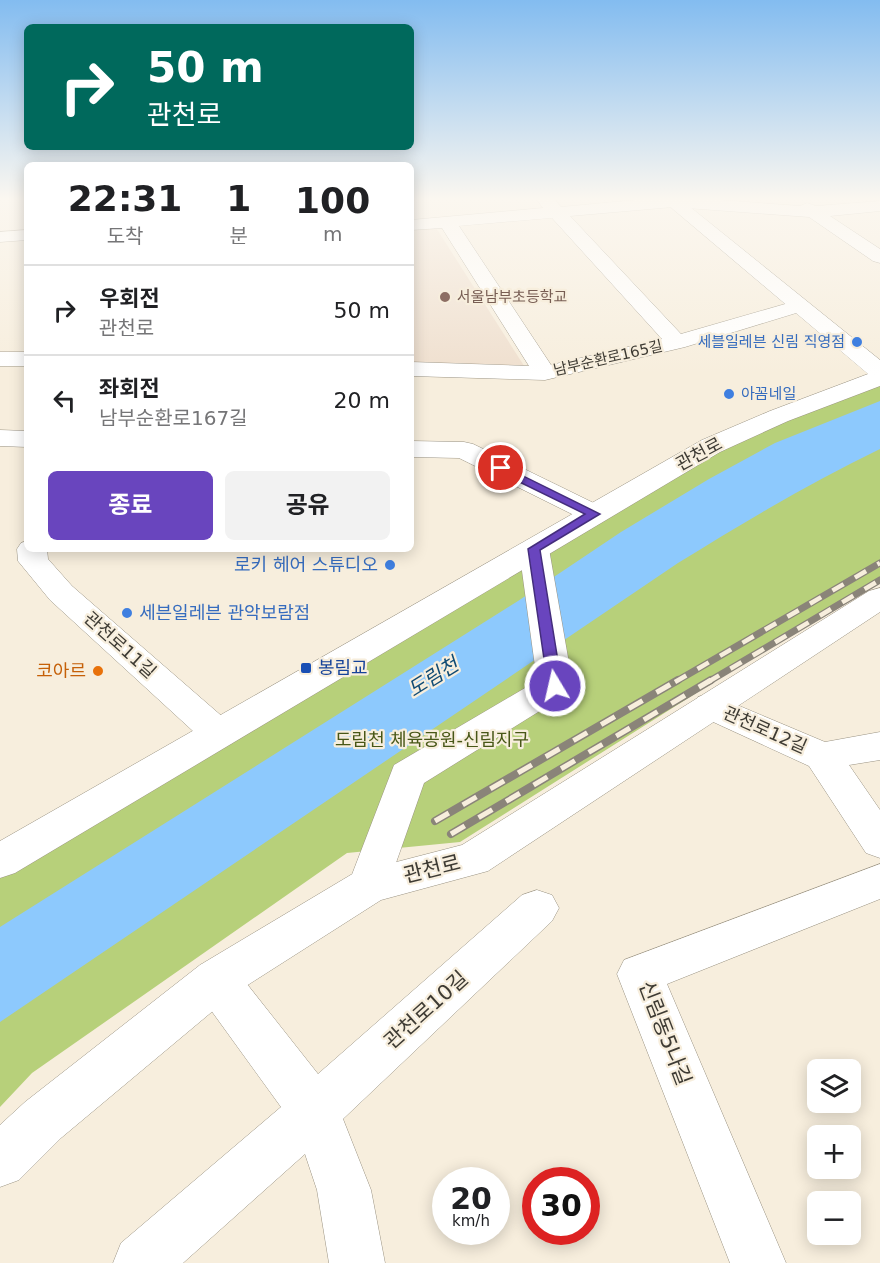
<!DOCTYPE html>
<html lang="ko">
<head>
<meta charset="utf-8">
<style>
	body { margin:0; font-family:"DejaVu Sans","Noto Sans KR",sans-serif; background:#f2f2f2; color:#202124; height:100vh; display:flex; flex-direction:column; font-size:22px; white-space:nowrap }
	* { box-sizing:border-box; margin:0 }
	p { font-size:20px; color:#757577 }
	.icon { flex:none; width:33px; height:33px; fill:none; stroke:currentColor; stroke-width:2; stroke-linecap:round; stroke-linejoin:round }
	.map { position:relative; flex:1; overflow:hidden }
	.panel { position:absolute; left:24px; top:162px; width:390px; height:390px; display:flex; flex-direction:column; background:#fff; border-radius:9px; box-shadow:0 3px 15px #0003 }
	.panel>* { flex:none }
	.guide { position:absolute; left:24px; top:24px; width:390px; height:126px; border-radius:9px; box-shadow:0 3px 15px #0003; background:#00695c; color:#fff; overflow:hidden }
	.fabs { position:absolute; left:807px; top:1059px; display:grid; gap:12px }
	.fabs a { display:grid; place-items:center; width:54px; height:54px; border-radius:9px; background:#fff; box-shadow:0 3px 15px #0003; font-size:30px }
	.speed { position:absolute; left:432px; top:1167px; display:flex; gap:12px; font-size:30px; font-weight:700; text-align:center }
	.speed>* { display:grid; place-content:center; width:78px; height:78px; border-radius:50%; background:#fff; box-shadow:0 3px 15px #0003; line-height:1 }
	.speed small { font-size:15px; font-weight:400 }
	.speed .limit { border:9px solid #d22; background:#fff; color:#111 }
	.pin { position:absolute; display:grid; place-items:center; width:51px; height:51px; color:#fff; margin:-26px; border:3px solid #fff; border-radius:50%; box-shadow:0 2px 6px #0007 }
	.me { position:absolute; width:66px; margin:-33px; rotate:351deg; stroke-linejoin:round; filter:drop-shadow(0 0 4px #0008) }
	.turn { display:flex; align-items:center; gap:21px; height:126px; padding:0 24px; font-size:27px }
	.turn .icon { width:78px; height:78px; stroke-width:2.5 }
	.turn b { display:block; font-size:42px; line-height:51px }
	.eta { display:flex; justify-content:space-evenly; align-items:center; height:102px; text-align:center }
	.eta b { font-size:36px; font-weight:700; line-height:42px }
	.primary-button { display:flex; gap:12px; margin-top:auto; padding:12px 24px }
	.primary-button a { flex:1; height:69px; border-radius:9px; background:#6945be; color:#fff; font-size:24px; font-weight:700; line-height:69px; text-align:center }
	.primary-button a+a { background:#f2f2f2; color:#202124 }
	ul { padding:0; list-style:none }
	li { display:flex; align-items:center; gap:18px; height:90px; padding:0 24px; border-top:2px solid #e0e0e0 }
	li div { flex:1 }
	li b { display:block; font-size:22px }
	li em { font-style:normal }
	.map>svg:first-child { display:block }
</style>
</head>
<body>
<div class="map">
<svg width="880" height="1263" viewBox="0 0 880 1263">
	<rect width="100%" height="100%" fill="#f7eedd"/>
	<path fill="#efdfce" d="M433,223L528,372L411,369V225Z"/>
	<path fill="#b7d07a" d="M880,384V577L460,842L347,853L32,1073L0,1107V875L726,445Z"/>
	<path fill="#8dc9fd" d="M880,401V449C810,483 744,522 678,563L0,1022V927L518,601L621,532L709,479L775,443Z"/>
	<g fill="none" stroke-linecap="round" stroke-linejoin="round">
		<g stroke="#9a9383" stroke-width="1">
			<path id="street" d="M538,198H553L561,207L657,198H693L800,206L807,203L816,206L880,201V211L830,216L880,249V263L873,261L809,217L673,207L570,216L681,334L799,300L806,302L809,306L806,310L685,347L545,380L411,376V362L529,366L442,228L411,230V220L543,208L537,200ZM552,218L662,339L551,365L459,226Z
				M27,230V240L0,242V232Z
				M0,352H27V366H0Z
				M0,430L27,431V447L0,446Z
				M411,441L464,442L473,444L604,508L608,514L604,520L594,523L584,520L459,458L411,457Z
				M534,540L545,543L549,549L573,686L567,694L424,783L384,897L369,903L354,897L348,885L394,765L537,681L519,549L523,543Z
				M27,541V549H47L48,559L72,586L232,725L237,734L232,743L219,747L206,743L50,600L18,561L17,549L21,543Z
				M711,694L825,742L880,732V760L849,765L880,810V858L866,853L809,766L698,715L693,706L698,697Z
				M880,864V899L667,984L786,1263H730L617,974L624,960Z
				M537,890L552,895L559,908L552,921L343,1119L371,1190L385,1263H329L317,1190L305,1154L183,1263H113L121,1243L281,1107L200,995L193,980L200,965L216,959L232,965L318,1074L522,895Z"/>
		</g>
		<g stroke="#9a9383" stroke-width="1">
			<path id="secondary" d="M660,198H679L880,360V386L788,421L720,452L15,873L0,878V841L702,440L770,411L868,374Z
				M880,588V612L488,871L381,900L232,995L61,1138L19,1180L0,1187V1125L25,1102L200,965L354,873L462,845L869,591Z"/>
		</g>
		<use href="#street" fill="#fff" fill-rule="evenodd"/>
		<use href="#secondary" fill="#fff" fill-rule="evenodd"/>
		<g stroke="#8a8479" stroke-width="7">
			<path id="rail-far1" d="M675,682L880,563
				M708,682L880,580"/>
		</g>
		<g stroke="#8a8479" stroke-width="8">
			<path id="rail" d="M435,821L678,680
				M451,834L711,680"/>
		</g>
		<use href="#rail-far1" stroke="#f7eedd" stroke-width="4.5" stroke-dasharray="13" stroke-linecap="butt"/>
		<use href="#rail" stroke="#f7eedd" stroke-width="5" stroke-dasharray="16" stroke-linecap="butt"/>
	</g>
	<linearGradient id="sky" x2="0" y2="1"><stop stop-color="#83bcf0"/><stop offset="0.53" stop-color="#fbf7f0"/><stop offset="1" stop-color="#fbf7f0" stop-opacity="0"/></linearGradient>
	<rect width="880" height="375" fill="url(#sky)"/>
	<path fill="#6945be" stroke="#442d7c" stroke-width="1.5" d="M501,465L600,514L540,550L562,686L555,691L548,686L528,549L585,514L497,471L495,468Z"/>
	<circle fill="#8d6e63" stroke="#f7eedd" stroke-width="2" cx="445" cy="297" r="6"/>
	<g fill="#3f7fe0" stroke="#f7eedd" stroke-width="2">
		<circle cx="857" cy="342" r="6"/>
		<circle cx="729" cy="394" r="6"/>
		<circle cx="390" cy="565" r="6"/>
		<circle cx="127" cy="613" r="6"/>
	</g>
	<rect fill="#1a4fb4" stroke="#f7eedd" stroke-width="2" x="300" y="662" width="12" height="12" rx="3"/>
	<circle fill="#e8710a" stroke="#f7eedd" stroke-width="2" cx="98" cy="671" r="6"/>
	<g text-anchor="middle" stroke-width="4.5" stroke-linejoin="round" paint-order="stroke">
		<g font-size="15" fill="#785e54" stroke="#f7eedd" text-anchor="start">
			<text x="457" y="302">서울남부초등학교</text>
		</g>
		<g font-size="15" fill="#366cbe" stroke="#f7eedd" text-anchor="end">
			<text x="845" y="347">세블일레븐 신림 직영점</text>
			<text x="741" y="399" text-anchor="start">아꼼네일</text>
		</g>
		<g font-size="15" fill="#3e3b34" stroke="#f7eedd">
			<text transform="translate(608 358) rotate(-13)" y="5">남부순환로165길</text>
		</g>
		<g font-size="18" fill="#3e3b34" stroke="#f7eedd">
			<text transform="translate(699 454) rotate(-28)" y="6">관천로</text>
			<text transform="translate(120 645) rotate(42)" y="6">관천로11길</text>
			<text transform="translate(765 730) rotate(24)" y="6">관천로12길</text>
		</g>
		<g font-size="18" fill="#366cbe" stroke="#f7eedd" text-anchor="end">
			<text x="378" y="571">로키 헤어 스튜디오</text>
			<text x="139" y="619" text-anchor="start">세븐일레븐 관악보람점</text>
		</g>
		<g font-size="18" fill="#164399" stroke="#f7eedd" text-anchor="start">
			<text x="318" y="674">봉림교</text>
		</g>
		<g font-size="18" fill="#c56008" stroke="#f7eedd" text-anchor="end">
			<text x="86" y="677">코아르</text>
		</g>
		<g font-size="18" fill="#485717" stroke="#f7eedd">
			<text x="432" y="746">도림천 체육공원-신림지구</text>
		</g>
		<g font-size="20" font-style="italic" fill="#104b74" stroke="#f7eedd">
			<text transform="translate(433 677) rotate(-32)" y="7">도림천</text>
		</g>
		<g font-size="21" fill="#3e3b34" stroke="#f7eedd">
			<text transform="translate(432 869) rotate(-14)" y="7">관천로</text>
			<text transform="translate(426 1010) rotate(-42)" y="7">관천로10길</text>
			<text transform="translate(665 1033) rotate(69)" y="7">신림동5나길</text>
		</g>
	</g>
</svg>
<div class="fabs">
<a><svg class="icon" aria-label="layers" viewBox="0 0 24 24"><path d="M12 4l9 5-9 5-9-5zM3 14l9 5 9-5"/></svg></a>
<a>+</a>
<a>−</a>
</div>
<div class="speed"><div>20<small>km/h</small></div><div class="limit">30</div></div>
<div class="pin" style="left:501px;top:468px;background:#d93025"><svg class="icon" aria-label="arrive" viewBox="0 0 24 24"><path d="M6 21V4h12l-3 4 3 4H6"/></svg></div>
<svg class="me" style="left:555px;top:686px" viewBox="-20 -20 40 40"><circle r="17" fill="#6945be" stroke="#fff" stroke-width="3"/><path d="M0-11L8 9 0 5-8 9z" fill="#fff"/></svg>
<div class="guide">
<div class="turn"><svg class="icon" aria-label="right" viewBox="0 0 24 24"><path d="M7 20v-9h11M14 6l5 5-5 5"/></svg><div><b>50 m</b>관천로</div></div>
</div>
<section class="panel">
<div class="eta">
<div><b>22:31</b><p>도착</p></div>
<div><b>1</b><p>분</p></div>
<div><b>100</b><p>m</p></div>
</div>
<ul>
<li><svg class="icon" aria-label="right" viewBox="0 0 24 24"><path d="M7 20v-9h11M14 6l5 5-5 5"/></svg><div><b>우회전</b><p>관천로</p></div><em>50 m</em></li>
<li><svg class="icon" aria-label="left" viewBox="0 0 24 24"><path d="M17 20v-9H6M10 6l-5 5 5 5"/></svg><div><b>좌회전</b><p>남부순환로167길</p></div><em>20 m</em></li>
</ul>
<div class="primary-button"><a>종료</a><a>공유</a></div>
</section>
</div>
</body>
</html>
